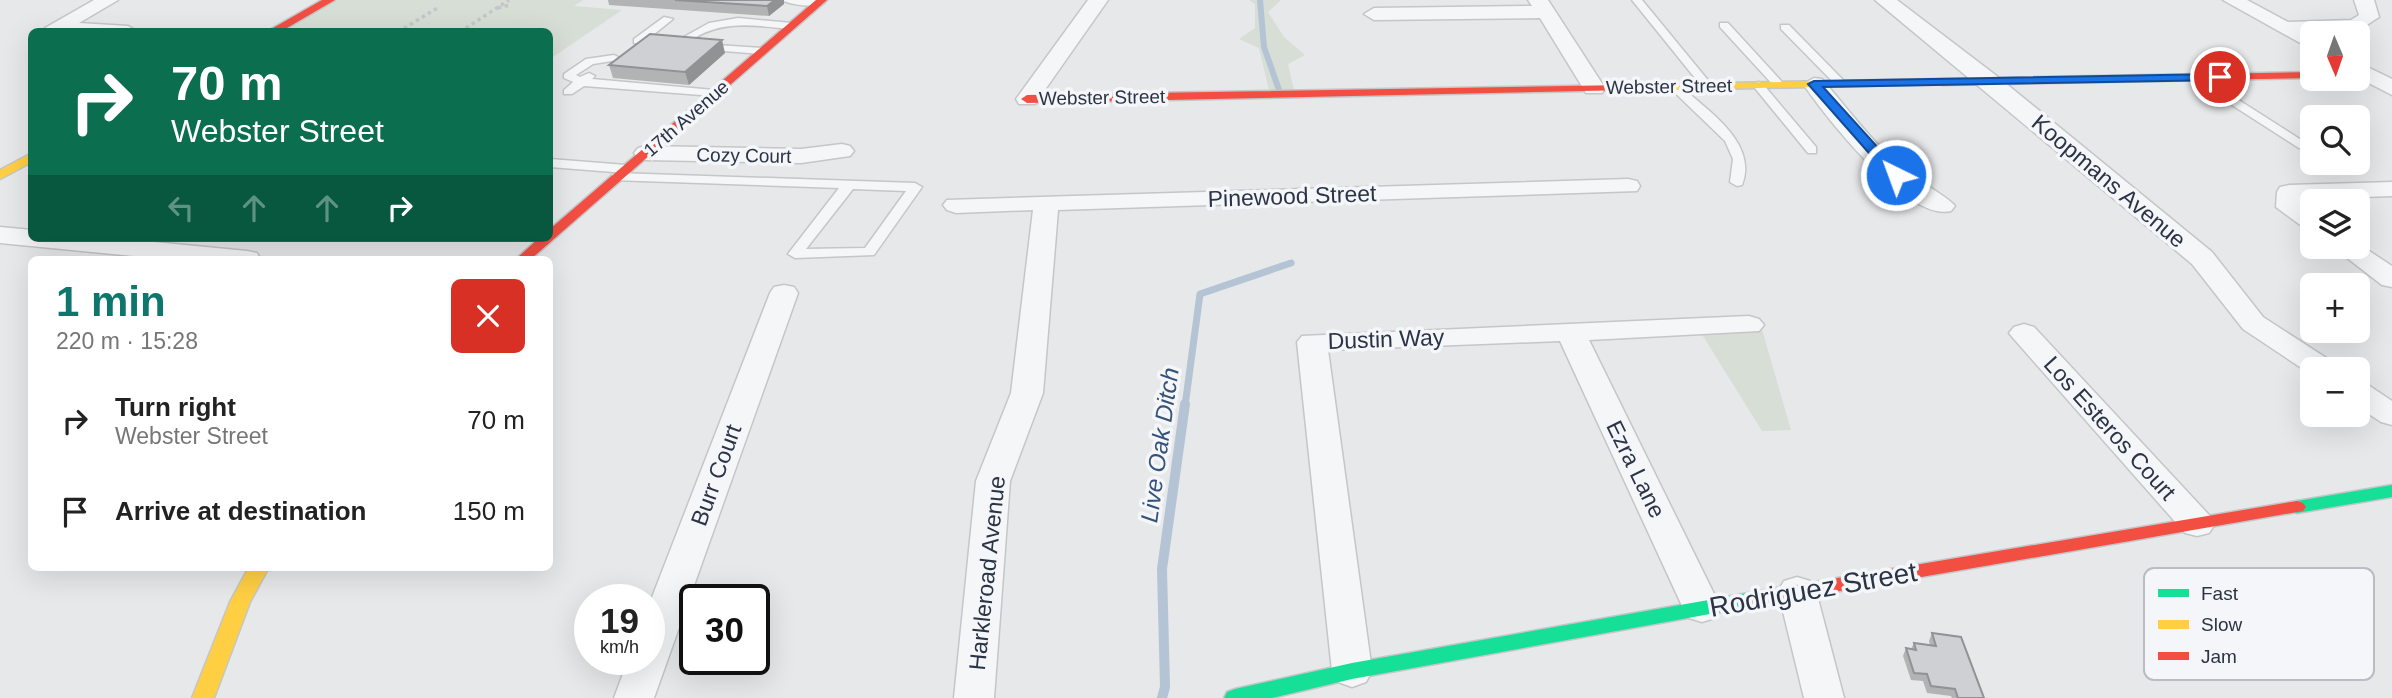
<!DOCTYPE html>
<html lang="en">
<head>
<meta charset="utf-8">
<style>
	body { margin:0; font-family:Helvetica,sans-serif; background:#f2f2f2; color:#222; height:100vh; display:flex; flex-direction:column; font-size:26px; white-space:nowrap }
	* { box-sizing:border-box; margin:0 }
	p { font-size:23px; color:#767676 }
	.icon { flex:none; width:38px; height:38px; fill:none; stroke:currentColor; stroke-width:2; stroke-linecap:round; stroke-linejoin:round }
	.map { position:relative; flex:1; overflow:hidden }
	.side { position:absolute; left:28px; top:256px; width:525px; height:315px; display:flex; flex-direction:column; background:#fff; border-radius:10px; box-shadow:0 7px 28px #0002 }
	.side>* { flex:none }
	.banner { position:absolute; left:28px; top:28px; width:525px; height:214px; border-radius:10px; box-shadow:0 7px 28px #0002; background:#0b6e4f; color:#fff; overflow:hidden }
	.needle { width:46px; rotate:178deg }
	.fabs { position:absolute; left:2300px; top:21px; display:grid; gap:14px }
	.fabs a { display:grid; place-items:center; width:70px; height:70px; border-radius:10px; background:#fff; box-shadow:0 7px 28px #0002; font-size:35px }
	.speed { position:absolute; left:574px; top:584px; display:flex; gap:14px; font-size:35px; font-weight:700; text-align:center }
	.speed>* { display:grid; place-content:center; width:91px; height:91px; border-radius:50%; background:#fff; box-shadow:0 7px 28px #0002; line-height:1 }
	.speed small { font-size:18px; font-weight:400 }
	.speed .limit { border:4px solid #111; border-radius:10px; background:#fff; color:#111 }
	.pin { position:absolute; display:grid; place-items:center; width:60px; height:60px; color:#fff; margin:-30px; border:4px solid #fff; border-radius:50%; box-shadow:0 2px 7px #0007 }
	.me { position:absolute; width:77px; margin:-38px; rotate:318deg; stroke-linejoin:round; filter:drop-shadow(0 0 5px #0008) }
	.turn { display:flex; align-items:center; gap:24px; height:147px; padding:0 28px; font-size:32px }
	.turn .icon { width:91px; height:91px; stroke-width:2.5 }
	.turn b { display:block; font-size:49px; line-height:60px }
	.lanes { display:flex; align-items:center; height:66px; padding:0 28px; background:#0003; justify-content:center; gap:35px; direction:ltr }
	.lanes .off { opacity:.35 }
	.round { display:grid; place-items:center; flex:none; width:74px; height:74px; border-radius:10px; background:#f2f2f2 }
	.overview { display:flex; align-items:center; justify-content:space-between; height:119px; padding:0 28px }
	h1 { font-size:42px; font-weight:700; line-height:52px; color:#0f766e }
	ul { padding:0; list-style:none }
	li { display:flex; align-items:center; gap:21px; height:91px; padding:0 28px }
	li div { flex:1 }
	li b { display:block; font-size:26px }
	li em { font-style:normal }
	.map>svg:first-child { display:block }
</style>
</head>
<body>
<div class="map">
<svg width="2392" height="698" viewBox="0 0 2392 698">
	<rect width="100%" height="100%" fill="#e6e8ea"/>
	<path fill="#d6ded6" d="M325,0H583L574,6L622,10L550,59V32H266Z
		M1249,0H1281L1268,12L1284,37L1305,55L1288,64L1294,90H1269L1259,48L1239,39L1255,28V4Z
		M1761,326L1765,340L1791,430L1762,431L1698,328Z"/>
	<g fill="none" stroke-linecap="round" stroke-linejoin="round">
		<path stroke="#b4c4d5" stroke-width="6" d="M1260,0L1264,47L1279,90"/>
		<path stroke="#b4c4d5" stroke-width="7" d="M1185,406L1200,294L1291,263"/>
		<path stroke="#b4c4d5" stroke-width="10" d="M1162,698L1165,687L1162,569L1185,404"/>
		<g stroke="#c4c6c8" stroke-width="3">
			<path id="lane" d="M782,0H819L824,3C815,8 791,5 782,0Z
				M1632,0H1642L1711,84V88H1703Z
				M664,17L673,19L648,39L663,41V45L634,43V39Z
				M738,18L792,23L797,26L792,29C757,26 724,19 693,39L684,37L709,23Z
				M1720,23H1728L1783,83V87H1775L1720,27Z
				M1781,25H1789L1845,82V86H1837L1781,29Z
				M702,44L762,48L767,51L762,54L698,49L697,47Z
				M614,55L620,58L618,60L593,64L576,75L580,77L589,73L595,76L592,79L714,90L720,93L714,96L584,86L572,94H564V90L573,82L564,78V74L586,59Z
				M2197,75L2201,76L2309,145L2303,149L2299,148L2193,80V76Z
				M1758,82L1762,83L1816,147V153H1808L1754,87L1752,85Z
				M1674,83L1678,84C1705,109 1759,142 1742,185L1737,186L1730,182L1733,159L1725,141L1670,88L1668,86Z
				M550,159L626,165L632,169L626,173L550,167Z
				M617,173L915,183L922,187L874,255L795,258L788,254L839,188L612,180V174ZM853,189L906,191L865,248L806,249Z"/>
		</g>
		<g stroke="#c4c6c8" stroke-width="3">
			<path id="street" d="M94,0H118L79,23L128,26L138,32H47L45,28Z
				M1088,0H1108L1035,104H1019L1016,99Z
				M1528,0H1548L1605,88L1602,93H1586L1540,18L1374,20L1364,14L1374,8L1532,6Z
				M1875,0H1897L1998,77L2212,252L2263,317L2334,363L2338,369H2312V375L2243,329L2192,264Z
				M2223,0H2247L2288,22L2351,20L2359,15L2354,0H2374L2379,17L2356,32L2308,33L2312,39L2302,44Z
				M2357,62L2392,79V95L2357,77Z
				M1814,78L1822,79C1847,108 1870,139 1898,165C1911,177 1949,197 1955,206L1951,211C1907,222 1826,117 1803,84Z
				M842,144L850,146L854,151L850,156L801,163L646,160L638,158L634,153L638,148L646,146L801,149Z
				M1628,179L1637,181L1640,186L1637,191L1058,210L1043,393L1010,481L994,698H954L976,481L1011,393L1033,210L956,213L947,210L943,205L947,200Z
				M2392,182V196L2302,199V204L2312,210V230L2303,227L2276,207L2277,192L2280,187L2289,185Z
				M0,227L32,230V238H113L247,251L257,253L260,259H164L0,243Z
				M2357,243L2392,266V287L2382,285L2333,247H2357Z
				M784,285L794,287L798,293L654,698H614L628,660H649V605L770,293L774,287Z
				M1749,316L1759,319L1764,325L1759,331L1589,340L1721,608L1715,618L1702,622L1689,618L1683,608L1560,341L1328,350L1372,671L1366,682L1352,687L1338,682L1332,671L1297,342L1302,336Z
				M2024,324L2034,327L2209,515L2215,524L2209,533L2197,536L2185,533L2014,339L2009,333L2014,327Z
				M2357,383L2368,385L2392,401V425L2381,422L2357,406Z
				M1797,577L1810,581L1816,591L1844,698H1804L1778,591L1784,581Z"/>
		</g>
		<g stroke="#c4c6c8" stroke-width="3">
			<path id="fast" d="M2392,485V497L2297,513L2291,511L2288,507L2291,503L2297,501Z
				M1754,592L1761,594L1764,599L1761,604L1754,606L1352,679L1272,698H1224L1227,692L1235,689L1352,663Z"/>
		</g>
		<g stroke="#c4c6c8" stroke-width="3">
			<path id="slow" d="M1942,79L1948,82L1946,84L1624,91L1618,88L1624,85Z
				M32,153V162L0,179V170Z
				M249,567H269L250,602L214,698H192L230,602Z"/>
		</g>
		<g stroke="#c4c6c8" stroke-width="3">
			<path id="jam" d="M322,0H335L280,32H266Z
				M816,0H827L531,259H516L539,238H550V229Z
				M2312,72V78L1942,85L1936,82L1942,79Z
				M1624,85L1630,88L1628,90L1027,103L1021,99L1027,95Z
				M2297,501L2303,503L2306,507L2303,511L1754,606L1747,604L1744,599L1747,594L1754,592Z"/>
		</g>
		<path stroke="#c5c6ca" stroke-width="3.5" stroke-dasharray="3.5 3.5" stroke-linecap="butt" d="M498,8L510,5
			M398,32L439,7
			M437,32L440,29
			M460,32L509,0"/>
		<use href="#lane" fill="#f5f6f7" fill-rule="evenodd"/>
		<use href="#street" fill="#f5f6f7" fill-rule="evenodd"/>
		<use href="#fast" fill="#16e098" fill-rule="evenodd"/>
		<use href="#slow" fill="#ffcf43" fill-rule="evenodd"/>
		<use href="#jam" fill="#f24e42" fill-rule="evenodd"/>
	</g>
	<path fill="#b1b3b5" d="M608,0H784V4L769,16L609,5Z
		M725,53L689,85L613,78L609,65Z
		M1932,633L1984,698H1952L1951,696L1927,693L1923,681L1911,680L1903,656L1906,648L1911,649L1914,643L1930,645L1929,641Z"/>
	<path fill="#909294" d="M775,0H784V4L769,16L767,6Z
		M722,40L725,53L689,85L685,72Z"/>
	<path fill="#ced0d3" stroke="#909294" stroke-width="2" d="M675,0H775L767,6Z
		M650,34L722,40L685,72L609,65Z
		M1932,633L1961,637L1984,698H1958L1955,689L1931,686L1927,674L1914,673L1906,648L1916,650L1914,643L1936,646Z"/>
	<path fill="#1a73e8" stroke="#114b97" stroke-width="2" d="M2220,74L2225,77L2224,80L1823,87L1901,173L1902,175L1896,179L1891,178L1808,84L1814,81Z"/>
	<g text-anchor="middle" stroke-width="7" stroke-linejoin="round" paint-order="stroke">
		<g font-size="19" fill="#2b3445" stroke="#f4f6f9">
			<text transform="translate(1669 86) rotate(-1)" y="7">Webster Street</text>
			<text transform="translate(1102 97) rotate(-1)" y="7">Webster Street</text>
			<text transform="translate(686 118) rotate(-41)" y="7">17th Avenue</text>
			<text transform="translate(744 155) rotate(1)" y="7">Cozy Court</text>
		</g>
		<g font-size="23" fill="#2b3445" stroke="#f4f6f9">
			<text transform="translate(2109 181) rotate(40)" y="8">Koopmans Avenue</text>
			<text transform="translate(1292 196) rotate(-2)" y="8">Pinewood Street</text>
			<text transform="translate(1386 339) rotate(-2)" y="8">Dustin Way</text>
			<text transform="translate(2110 428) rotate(48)" y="8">Los Esteros Court</text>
			<text transform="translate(1636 469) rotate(64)" y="8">Ezra Lane</text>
			<text transform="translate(716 475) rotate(-70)" y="8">Burr Court</text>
			<text transform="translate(987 573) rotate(-84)" y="8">Harkleroad Avenue</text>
		</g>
		<g font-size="24" font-style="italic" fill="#34527a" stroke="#f4f6f9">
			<text transform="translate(1160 445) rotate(-82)" y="8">Live Oak Ditch</text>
		</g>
		<g font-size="28" fill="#2b3445" stroke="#f4f6f9">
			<text transform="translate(1813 589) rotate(-10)" y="10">Rodriguez Street</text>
		</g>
	</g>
	<rect x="2144" y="568" width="230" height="112" rx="10" fill="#f4f6f9" stroke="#b8bcc3" stroke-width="2"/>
	<rect x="2158" y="589" width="31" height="8" fill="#16e098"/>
	<rect x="2158" y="620" width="31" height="9" fill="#ffcf43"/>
	<rect x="2158" y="652" width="31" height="8" fill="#f24e42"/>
	<g font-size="19" fill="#2b3445">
		<text x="2201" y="600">Fast</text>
		<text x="2201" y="631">Slow</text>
		<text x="2201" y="663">Jam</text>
	</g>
</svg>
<div class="fabs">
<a><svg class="needle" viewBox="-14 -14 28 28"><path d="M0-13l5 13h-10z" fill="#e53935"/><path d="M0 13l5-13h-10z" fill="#767676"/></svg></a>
<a><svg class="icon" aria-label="search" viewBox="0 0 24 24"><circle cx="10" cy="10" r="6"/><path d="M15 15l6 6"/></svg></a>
<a><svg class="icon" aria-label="layers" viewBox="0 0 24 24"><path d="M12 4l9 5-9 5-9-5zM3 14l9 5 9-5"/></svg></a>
<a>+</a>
<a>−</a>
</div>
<div class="speed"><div>19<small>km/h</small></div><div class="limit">30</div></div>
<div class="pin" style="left:2220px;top:77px;background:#d93025"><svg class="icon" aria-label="arrive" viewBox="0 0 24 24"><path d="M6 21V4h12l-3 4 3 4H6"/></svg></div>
<svg class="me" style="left:1896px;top:175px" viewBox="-20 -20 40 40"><circle r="17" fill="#1a73e8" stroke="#fff" stroke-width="3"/><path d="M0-11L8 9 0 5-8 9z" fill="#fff"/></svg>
<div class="banner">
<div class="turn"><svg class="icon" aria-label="right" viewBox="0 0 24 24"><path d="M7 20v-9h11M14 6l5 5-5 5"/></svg><div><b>70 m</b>Webster Street</div></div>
<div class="lanes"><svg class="icon off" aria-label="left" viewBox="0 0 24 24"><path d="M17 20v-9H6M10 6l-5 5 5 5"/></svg><svg class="icon off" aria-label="ahead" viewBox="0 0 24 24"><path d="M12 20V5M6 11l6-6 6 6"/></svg><svg class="icon off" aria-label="ahead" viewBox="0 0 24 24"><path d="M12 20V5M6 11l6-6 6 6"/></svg><svg class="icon" aria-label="right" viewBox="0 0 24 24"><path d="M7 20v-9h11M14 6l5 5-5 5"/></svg></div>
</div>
<section class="side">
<div class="overview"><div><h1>1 min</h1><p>220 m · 15:28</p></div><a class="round" style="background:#d93025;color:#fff"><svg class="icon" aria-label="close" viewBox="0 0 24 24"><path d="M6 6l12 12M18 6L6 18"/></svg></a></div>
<ul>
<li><svg class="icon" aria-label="right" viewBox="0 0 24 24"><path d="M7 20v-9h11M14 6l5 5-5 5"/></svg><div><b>Turn right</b><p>Webster Street</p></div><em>70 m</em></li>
<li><svg class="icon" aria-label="arrive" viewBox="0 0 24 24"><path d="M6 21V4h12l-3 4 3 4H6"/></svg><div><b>Arrive at destination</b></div><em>150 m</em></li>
</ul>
</section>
</div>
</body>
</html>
